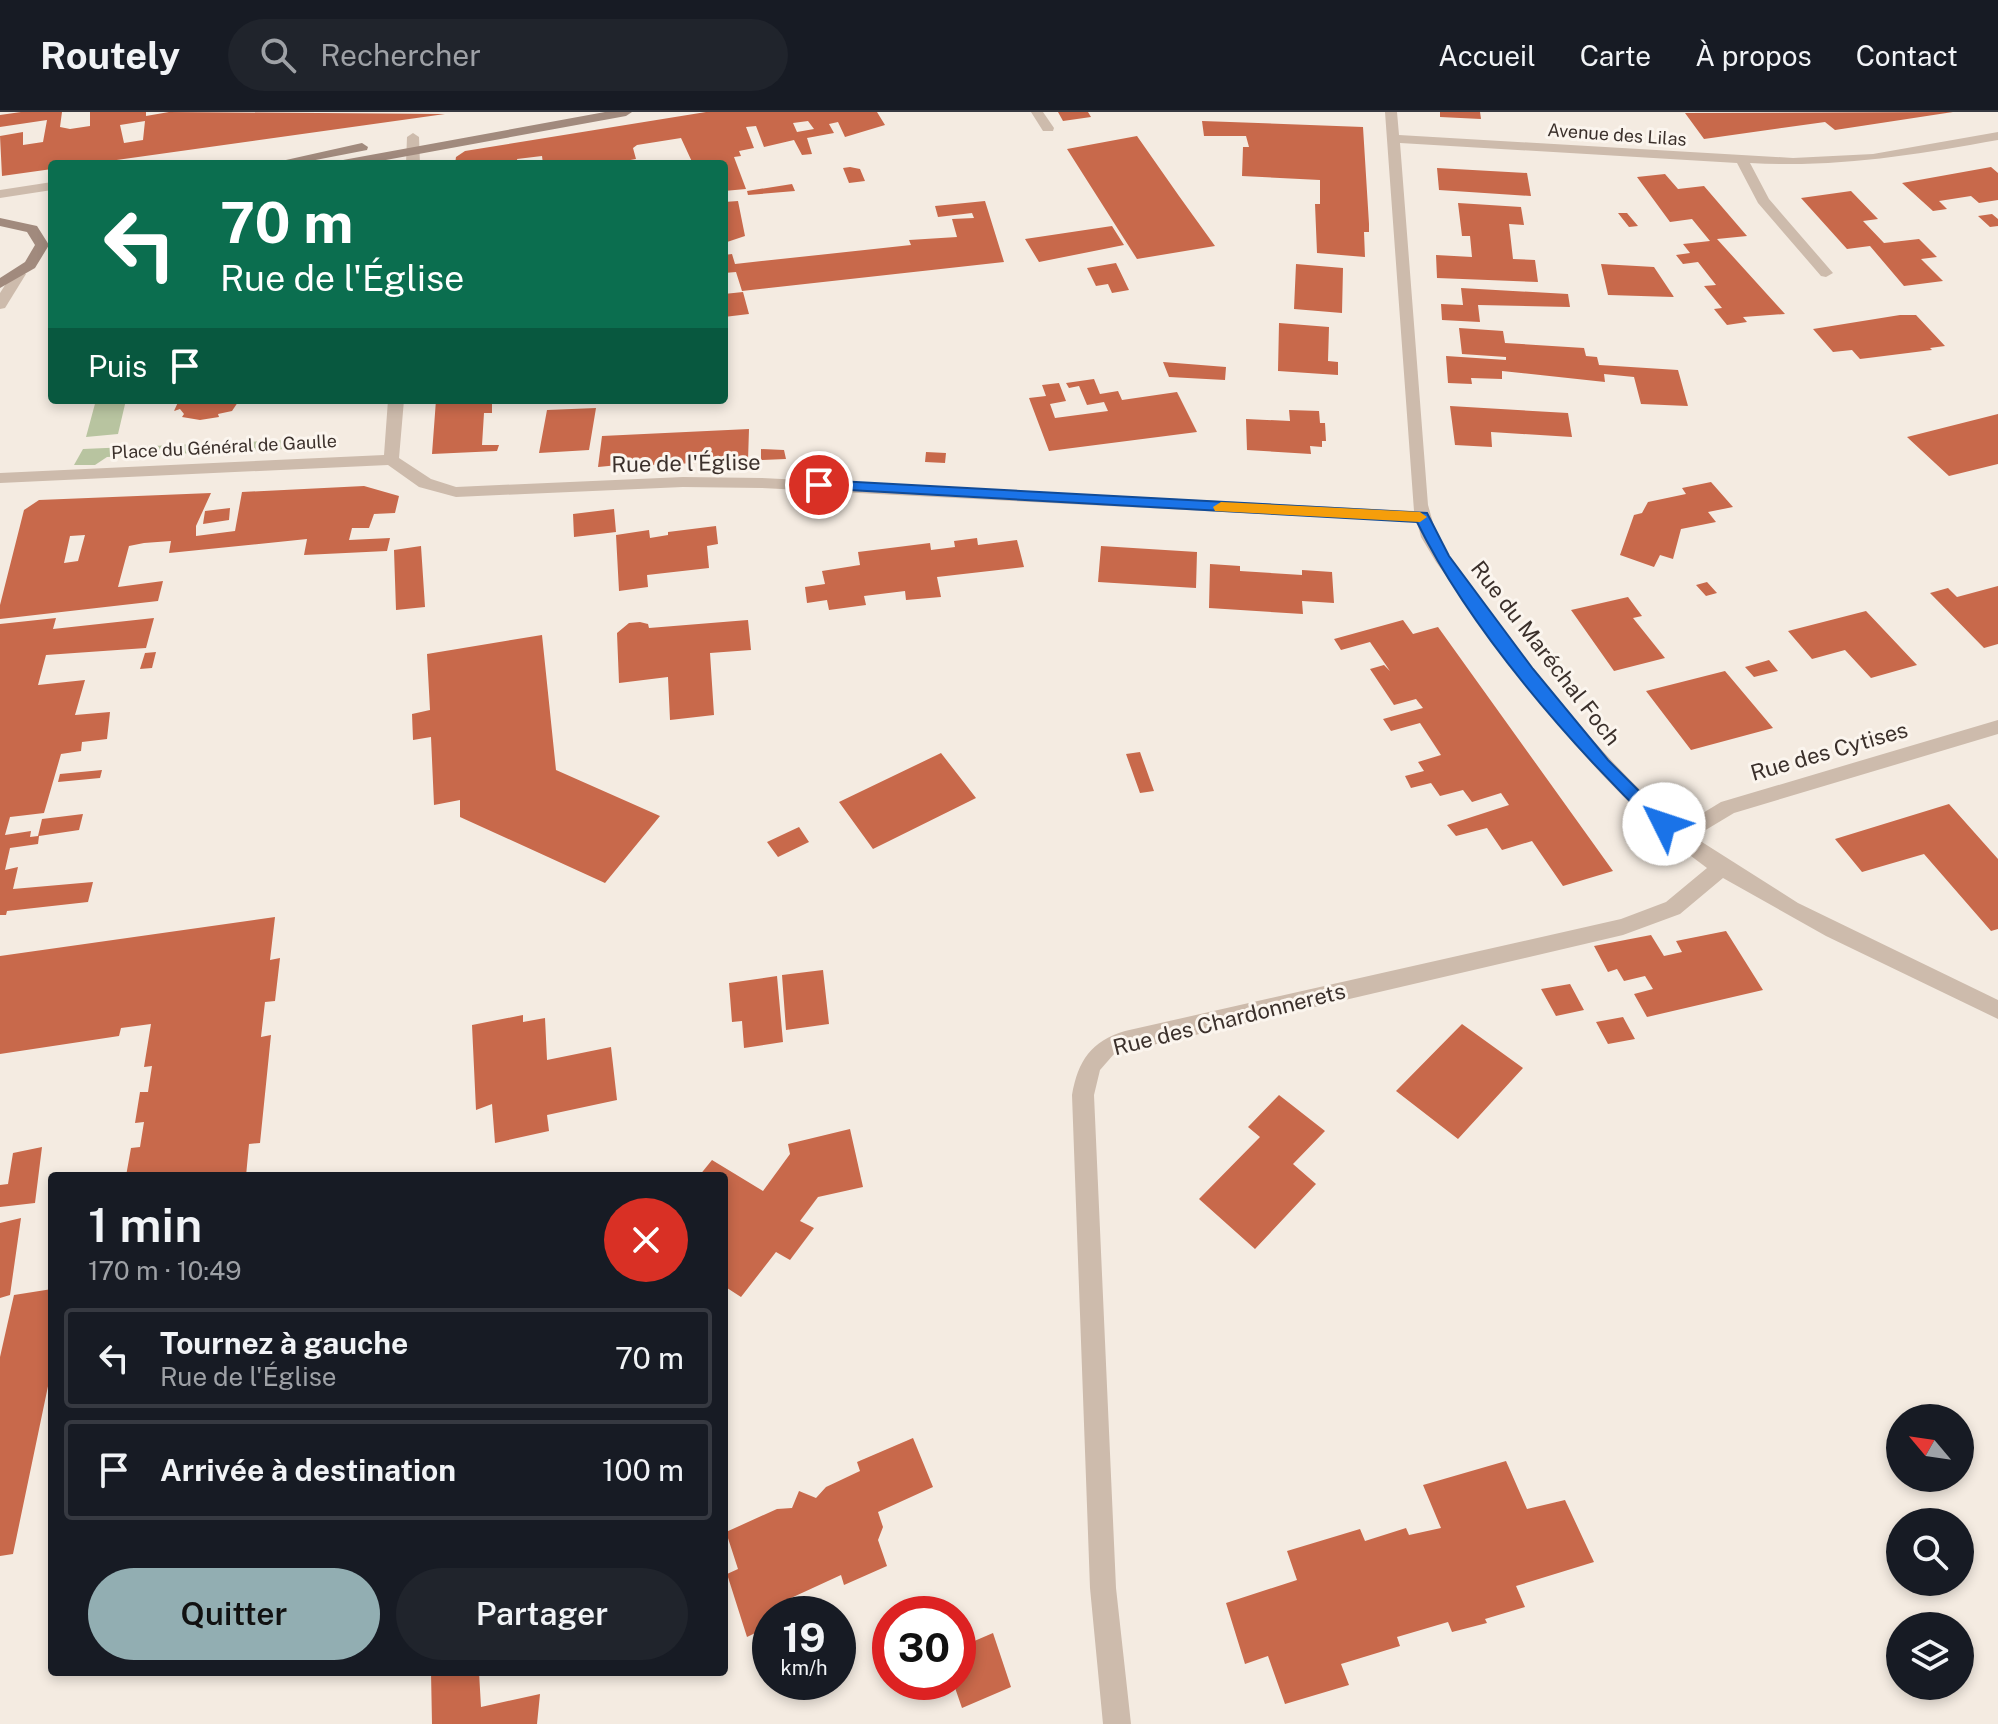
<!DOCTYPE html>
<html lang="fr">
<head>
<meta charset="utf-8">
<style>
	body { margin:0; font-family:"Public Sans",sans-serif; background:#20242c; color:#f1f3f6; height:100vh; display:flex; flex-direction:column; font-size:30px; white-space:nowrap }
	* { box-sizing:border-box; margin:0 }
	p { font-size:26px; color:#9ea1a6 }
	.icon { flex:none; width:44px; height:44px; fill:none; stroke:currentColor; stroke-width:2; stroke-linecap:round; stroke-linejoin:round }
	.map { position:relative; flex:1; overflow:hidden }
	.drawer { position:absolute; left:48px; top:1060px; width:680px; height:504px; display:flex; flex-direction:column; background:#171b24; border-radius:8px; box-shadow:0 4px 12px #0003 }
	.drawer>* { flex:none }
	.guide { position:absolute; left:48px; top:48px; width:680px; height:244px; border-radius:8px; box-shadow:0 4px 12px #0003; background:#0b6e4f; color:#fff; overflow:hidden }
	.needle { width:52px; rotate:299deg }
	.controls { position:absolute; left:1886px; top:1292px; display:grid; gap:16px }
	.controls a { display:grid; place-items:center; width:88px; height:88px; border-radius:50%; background:#171b24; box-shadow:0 4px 12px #0003; font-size:40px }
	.speed { position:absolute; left:752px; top:1484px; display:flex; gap:16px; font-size:40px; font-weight:700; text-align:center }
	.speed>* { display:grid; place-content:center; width:104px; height:104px; border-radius:50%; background:#171b24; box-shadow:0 4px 12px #0003; line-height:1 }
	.speed small { font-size:20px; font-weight:400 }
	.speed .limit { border:12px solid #d22; background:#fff; color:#111 }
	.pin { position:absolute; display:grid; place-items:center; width:68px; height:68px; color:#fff; margin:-34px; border:4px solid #fff; border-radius:50%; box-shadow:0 2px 8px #0007 }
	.me { position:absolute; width:88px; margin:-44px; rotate:311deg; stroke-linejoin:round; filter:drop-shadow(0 0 6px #0008) }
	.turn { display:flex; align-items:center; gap:28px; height:168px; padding:0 40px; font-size:36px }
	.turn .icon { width:104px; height:104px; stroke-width:2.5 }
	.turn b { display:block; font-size:56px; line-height:68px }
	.then { display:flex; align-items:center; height:76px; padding:0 40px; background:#0003; gap:16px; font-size:30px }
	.round { display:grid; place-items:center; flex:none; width:84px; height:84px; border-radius:42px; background:#20242c }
	.summary { display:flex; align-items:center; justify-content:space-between; height:136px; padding:0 40px }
	h1 { font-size:48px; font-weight:600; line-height:60px }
	.button { display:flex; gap:16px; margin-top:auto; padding:16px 40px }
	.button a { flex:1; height:92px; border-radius:48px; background:#92aeb2; color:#111; font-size:32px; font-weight:600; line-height:92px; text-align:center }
	.button a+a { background:#20242c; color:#f1f3f6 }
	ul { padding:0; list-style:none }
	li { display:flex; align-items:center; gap:24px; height:100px; margin:0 16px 12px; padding:0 24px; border:4px solid #363941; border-radius:8px }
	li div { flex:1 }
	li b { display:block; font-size:30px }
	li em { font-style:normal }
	header { display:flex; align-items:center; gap:48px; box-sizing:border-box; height:112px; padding:0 40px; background:#171b24; border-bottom:2px solid #363941 }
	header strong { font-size:38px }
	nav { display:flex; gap:44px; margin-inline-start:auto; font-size:28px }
	.search { width:560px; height:72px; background:#20242c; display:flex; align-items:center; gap:20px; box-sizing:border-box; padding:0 28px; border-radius:44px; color:#9ea1a6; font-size:30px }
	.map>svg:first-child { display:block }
</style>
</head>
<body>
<header>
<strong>Routely</strong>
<div class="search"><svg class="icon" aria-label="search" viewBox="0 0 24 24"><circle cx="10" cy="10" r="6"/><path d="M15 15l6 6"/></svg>Rechercher</div>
<nav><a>Accueil</a><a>Carte</a><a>À propos</a><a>Contact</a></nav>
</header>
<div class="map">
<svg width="1998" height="1612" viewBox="0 0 1998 1612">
	<rect width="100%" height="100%" fill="#f4ebe1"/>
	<path fill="#b8c4a0" d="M96,288H126L118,322L86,325Z
		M312,327L309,336L107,345L95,353H74L83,337Z"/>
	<path fill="#c8694b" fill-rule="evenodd" d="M21,0H62L60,15L70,17L90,14V0H146V4L169,0L445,2L88,52H52V57L2,64L0,24L23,20V33L43,30L47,8L0,15V3ZM145,9L143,28L124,31L120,13Z
		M706,0H877L885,13L845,25L838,10L829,12L834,21L807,26L812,42L802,43L794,28L764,35L756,14L746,15L754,36L739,39L741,44L734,45L746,77L724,79V52H693L681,26L637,33L633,36L636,47L608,52H543L542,44L517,47L518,52H455L456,45L465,39ZM808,9L814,17L797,20L793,11Z
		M1058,0H1088L1091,5L1063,9Z
		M1440,0H1480L1481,7L1440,5Z
		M1953,0L1835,18L1825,10L1704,27L1685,1Z
		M1202,9L1363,15L1369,112V120H1364L1365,145L1317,141L1315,92H1320V68L1242,64L1243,35H1249L1246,24H1204Z
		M1137,24L1179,84L1215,134L1137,147L1067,37Z
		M850,55L860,57L865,69L849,71L843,56Z
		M1991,55L1998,61V88L1979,91L1971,84L1939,89L1947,97L1933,99L1902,71Z
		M1437,56L1527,61L1531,84L1439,78Z
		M1665,62L1678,77L1704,74L1747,124L1717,127L1785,202L1743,205L1747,210L1727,213L1714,197L1722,196L1704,174L1716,173L1698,150L1683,152L1676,143L1690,141L1683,132L1710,129L1692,107L1670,110L1637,65Z
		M792,72L795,79L748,83L747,79Z
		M1851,79L1878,107L1863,109L1884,131L1919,127L1937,145L1921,147L1943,169L1904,174L1870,134L1847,137L1801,86Z
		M738,89L745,124L724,131V90Z
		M985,89L1004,150L742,179L736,160L724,161V143L732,142L735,152L911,133L909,128L957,125L952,107L974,106L972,101L938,105L935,94Z
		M1458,91L1521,95L1524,113L1509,112L1513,147L1535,148L1538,170L1437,166L1436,143L1472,145L1470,124H1462Z
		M1618,101H1627L1638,114L1629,115Z
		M1992,102L1998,107V114L1990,115L1978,104Z
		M1112,114L1124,133L1039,150L1025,127Z
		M1116,151L1129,178L1112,181L1108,172L1096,174L1087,156Z
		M1296,152L1343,156L1342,201L1294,197Z
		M1601,152L1654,155L1674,185L1608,183Z
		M1461,176L1568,182L1570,195L1478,193L1480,210L1442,208L1441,192L1463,193Z
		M743,180L749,202L724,205V182Z
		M1900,203H1916L1945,234L1930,236L1932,238L1860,247L1852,238L1833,240L1813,217Z
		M1279,211L1329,215L1328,249L1338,250V263L1278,259Z
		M1459,216L1503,219L1505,231L1584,236L1586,244L1597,245L1599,253L1678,258L1688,294L1641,292L1634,265L1604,262L1605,270L1502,259V267L1471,266L1472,272L1448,271L1446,244L1506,248V245L1462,242Z
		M1163,250L1226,255L1225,268L1169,265Z
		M1094,267L1100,282L1118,279L1122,288L1177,280L1197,320L1049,339L1029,286L1046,284L1042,273L1059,271L1066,289L1050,292L1055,306L1108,299L1104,290L1087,293L1079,274L1069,276L1066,271Z
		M179,288H241L244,289L238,290L232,299L218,302L219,305L200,308L182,305L184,302L180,297L174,299Z
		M436,288H492V301H484L482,333H499L497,339L432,342Z
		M1450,294L1568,301L1572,325L1491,320L1492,335L1455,333Z
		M596,296L589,338L539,341L547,298Z
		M1289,298L1319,299L1320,311H1325L1326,329H1322V335L1310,334L1311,342L1247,338L1246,307L1290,309Z
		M1998,302V352L1949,364L1907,325Z
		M749,317L748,349L697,348V351L649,353L650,350L598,355L602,324Z
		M761,337L784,338L786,347L761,348Z
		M926,340L946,341L945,351L925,350Z
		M1711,370L1733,395L1708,400L1716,410L1681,417L1673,447L1660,443L1654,455L1620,443L1634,403L1642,401L1648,390L1686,382L1682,376Z
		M364,374L399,384L395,401L374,402L369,416H352L349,428L390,426L387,439L304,443L307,427L169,441L171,429L144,431L129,434L118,475L163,469L158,489L0,507V493L24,398L39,388L211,381L196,414V424L235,419L242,380ZM85,423L78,449L64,451L70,424Z
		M230,396L229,408L203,412L205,399Z
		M614,397L616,420L574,425L573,402Z
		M716,414L718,432L707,434L709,456L647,463L648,475L619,479L616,423L649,418L650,426L668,423V420Z
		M977,426L978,433L1017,428L1024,455L937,465L941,485L906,488L905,479L864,484L866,493L829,498L827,488L807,491L805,475L825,472L822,459L860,453L858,440L930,431L931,438L955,435L954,429Z
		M421,434L425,495L396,498L394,438Z
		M1101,434L1197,440L1196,476L1098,470Z
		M1210,452L1240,454V459L1302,463V458L1332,460L1334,491L1302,489L1303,502L1209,496Z
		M1707,470L1717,481L1706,484L1696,473Z
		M1998,474V532L1984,536L1930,481L1948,476L1957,485Z
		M1628,485L1642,504L1633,506L1665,546L1614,559L1571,498Z
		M1866,499L1917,553L1871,566L1845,538L1812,547L1788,519Z
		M56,506L53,517L154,506L146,536L46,543L38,573L85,568L75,603L110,600L107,627L82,630L81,639L61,642L44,701L10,705L5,723L31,719L30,725L38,724L42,707L83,702L79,718L39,724L38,732L10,736L5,758L18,755L13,777L93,770L88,790L7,799L6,803H0V512Z
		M748,508L751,538L710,541L714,603L670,608L668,565L619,571L617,521L629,511L640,510L648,512L649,516Z
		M1403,508L1413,522L1438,515L1613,759L1563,774L1532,729L1502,738L1487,716L1456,724L1447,713L1509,693L1501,681L1472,690L1463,678L1440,684L1431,671L1411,676L1405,664L1424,659L1418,650L1441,643L1420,611L1391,619L1383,607L1423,596L1416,587L1394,593L1370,557L1384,553L1390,559L1370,530L1341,538L1334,527Z
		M542,523L556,658L660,704L605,771L460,705V688L434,693L431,625L413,628L412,602L430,598L427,542Z
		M156,540L152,556L140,557L145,541Z
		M1769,548L1778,559L1754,565L1745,555Z
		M1725,559L1773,616L1691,638L1646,579Z
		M1140,640L1154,679L1140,681L1126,642Z
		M941,641L976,686L873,737L839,690Z
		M102,658L100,666L58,670L60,662Z
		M1949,692L1998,747V817L1991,819L1924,742L1862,760L1835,727Z
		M799,715L809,730L778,745L767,730Z
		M275,805L270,848L280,846L275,889L265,890L261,925L271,923L260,1031L249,1032L246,1064H126L131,1036L140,1035L144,1010L135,1011L140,980H148L152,954L144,955L151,912L121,916L119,924L0,942V844Z
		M1726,819L1763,878L1647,905L1634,882L1653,877L1645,864L1624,869L1617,857L1608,860L1594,834L1651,823L1664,844L1682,840L1676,829Z
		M823,858L829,912L786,918L782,863Z
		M777,864L783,930L744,936L742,909L732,910L729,871Z
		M1570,872L1584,898L1556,904L1541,877Z
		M523,903V910L545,906L547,948L611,935L617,988L547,1003L549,1019L495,1031L492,992L476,998L472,913Z
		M1623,905L1635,927L1608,932L1596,910Z
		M1462,912L1523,956L1458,1027L1396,979Z
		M1279,983L1325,1019L1293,1052L1316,1072L1255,1137L1199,1087L1260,1025L1248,1015Z
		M850,1017L863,1075L818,1085L800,1109L814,1116L790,1148L776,1140L741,1185L724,1174L727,1114L724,1112V1064H699L712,1048L763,1079L790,1042L788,1032Z
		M42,1035L35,1091L0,1095V1073L8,1072L13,1041Z
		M21,1106L10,1183L0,1186V1111Z
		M52,1177V1255L13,1442L0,1444V1245L14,1183Z
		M913,1326L933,1375L878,1400L883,1415L878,1428L887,1454L844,1473L841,1463L791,1486L784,1502H770V1514L747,1525L727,1462L738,1457L726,1420L777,1397L792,1396L799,1379L816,1386L826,1375L860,1359L857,1350Z
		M1506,1349L1527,1397L1565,1388L1594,1450L1516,1474L1525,1495L1485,1507L1487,1511L1452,1520L1448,1510L1397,1525L1400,1534L1341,1552L1349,1573L1285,1592L1268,1544L1245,1552L1226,1491L1297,1468L1287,1439L1360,1417L1365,1429L1406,1416L1409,1423L1441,1416L1423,1373Z
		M993,1521L1011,1575L962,1596L953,1570H958V1536Z
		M431,1560H479L481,1595L540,1582L537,1612H432Z"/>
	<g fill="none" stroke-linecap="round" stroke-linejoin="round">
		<path fill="#cdbbac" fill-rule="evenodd" d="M52,70V78L0,86V78Z"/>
		<path fill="#cdbbac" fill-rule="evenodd" d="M1031,0H1043L1054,16L1053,19H1043Z
			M1385,0H1397L1399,23L1793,46L1873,42L1998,20V28C1914,43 1837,56 1750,51L1769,87L1833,161L1826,165L1821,164L1758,91L1737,51L1400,31L1428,393L1437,425L1448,442C1519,539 1589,636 1680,715L1721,690L1998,608V622L1734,701L1694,725L1798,791L1998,888V907L1826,824L1723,766L1680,802L1623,823L1114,942L1100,958L1094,983L1116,1476L1131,1612H1103L1090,1476L1072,983C1078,949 1091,929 1125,919L1621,807L1666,790L1707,756C1595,675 1516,561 1436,450L1421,425L1417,410L762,376L683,375L456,385L419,375L388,353L0,371V361L384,343L388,288H404L399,346L431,367L456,375L683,365L762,366L1414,399Z
			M413,21L419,25L420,52H406L407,25Z"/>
		<path fill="#cdbbac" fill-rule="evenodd" d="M19,158L26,162L5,196L0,197V181L14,159Z"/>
		<path fill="#a18a7d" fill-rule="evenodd" d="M605,0H632L626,4L364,52H336L343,48Z
			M362,31L368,35L367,38L295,52H268Z
			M0,106L37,114L49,133L35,156L0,176V166L25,150L35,133L27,120L0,114Z"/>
	</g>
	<path fill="#1a73e8" stroke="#114b97" stroke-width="2" d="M819,368L1427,401L1449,444L1533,557L1608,648L1672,712L1664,719L1657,716C1571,633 1470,518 1417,410L814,376V370Z"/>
	<path fill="#f59e0b" d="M1221,390L1420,400L1427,405L1420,410L1215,399L1213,395Z"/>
	<g text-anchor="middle" stroke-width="6" stroke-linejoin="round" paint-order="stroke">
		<g font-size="18" fill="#3b302b" stroke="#fbf5ee">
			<text transform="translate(1617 23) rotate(4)" y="6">Avenue des Lilas</text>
			<text transform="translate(224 335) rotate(-3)" y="6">Place du Général de Gaulle</text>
		</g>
		<g font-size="22" fill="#3b302b" stroke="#fbf5ee">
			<text transform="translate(686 351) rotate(-1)" y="8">Rue de l'Église</text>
			<text transform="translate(1546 541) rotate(52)" y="8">Rue du Maréchal Foch</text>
			<text transform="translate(1829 639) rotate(-16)" y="8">Rue des Cytises</text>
			<text transform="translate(1229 907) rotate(-14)" y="8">Rue des Chardonnerets</text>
		</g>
	</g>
</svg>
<div class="controls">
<a><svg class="needle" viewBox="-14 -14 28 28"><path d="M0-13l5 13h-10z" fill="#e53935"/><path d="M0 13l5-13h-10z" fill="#9ea1a6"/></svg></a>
<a><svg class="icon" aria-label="search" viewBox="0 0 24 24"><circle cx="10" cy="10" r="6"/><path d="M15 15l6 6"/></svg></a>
<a><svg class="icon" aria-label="layers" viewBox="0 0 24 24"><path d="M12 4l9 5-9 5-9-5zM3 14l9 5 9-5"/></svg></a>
</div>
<div class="speed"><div>19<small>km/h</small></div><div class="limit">30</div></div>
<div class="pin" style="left:819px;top:373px;background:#d93025"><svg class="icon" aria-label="arrive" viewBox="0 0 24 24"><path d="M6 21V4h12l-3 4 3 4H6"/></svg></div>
<svg class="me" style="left:1664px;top:712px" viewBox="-20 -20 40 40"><circle r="19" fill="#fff"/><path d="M0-13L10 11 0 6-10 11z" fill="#1a73e8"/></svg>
<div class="guide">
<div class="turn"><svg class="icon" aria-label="left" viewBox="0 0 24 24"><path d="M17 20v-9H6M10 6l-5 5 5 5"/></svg><div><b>70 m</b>Rue de l'Église</div></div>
<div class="then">Puis<svg class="icon" aria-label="arrive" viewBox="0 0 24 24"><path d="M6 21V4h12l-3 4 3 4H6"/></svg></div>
</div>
<section class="drawer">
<div class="summary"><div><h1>1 min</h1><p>170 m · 10:49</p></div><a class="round" style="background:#d93025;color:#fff"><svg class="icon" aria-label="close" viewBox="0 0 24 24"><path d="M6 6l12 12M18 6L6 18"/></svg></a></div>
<ul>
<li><svg class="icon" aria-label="left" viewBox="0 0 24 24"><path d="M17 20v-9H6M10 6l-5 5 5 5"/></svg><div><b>Tournez à gauche</b><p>Rue de l'Église</p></div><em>70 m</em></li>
<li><svg class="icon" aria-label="arrive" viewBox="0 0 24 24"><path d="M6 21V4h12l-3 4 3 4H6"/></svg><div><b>Arrivée à destination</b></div><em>100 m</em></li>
</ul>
<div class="button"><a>Quitter</a><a>Partager</a></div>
</section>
</div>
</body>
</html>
